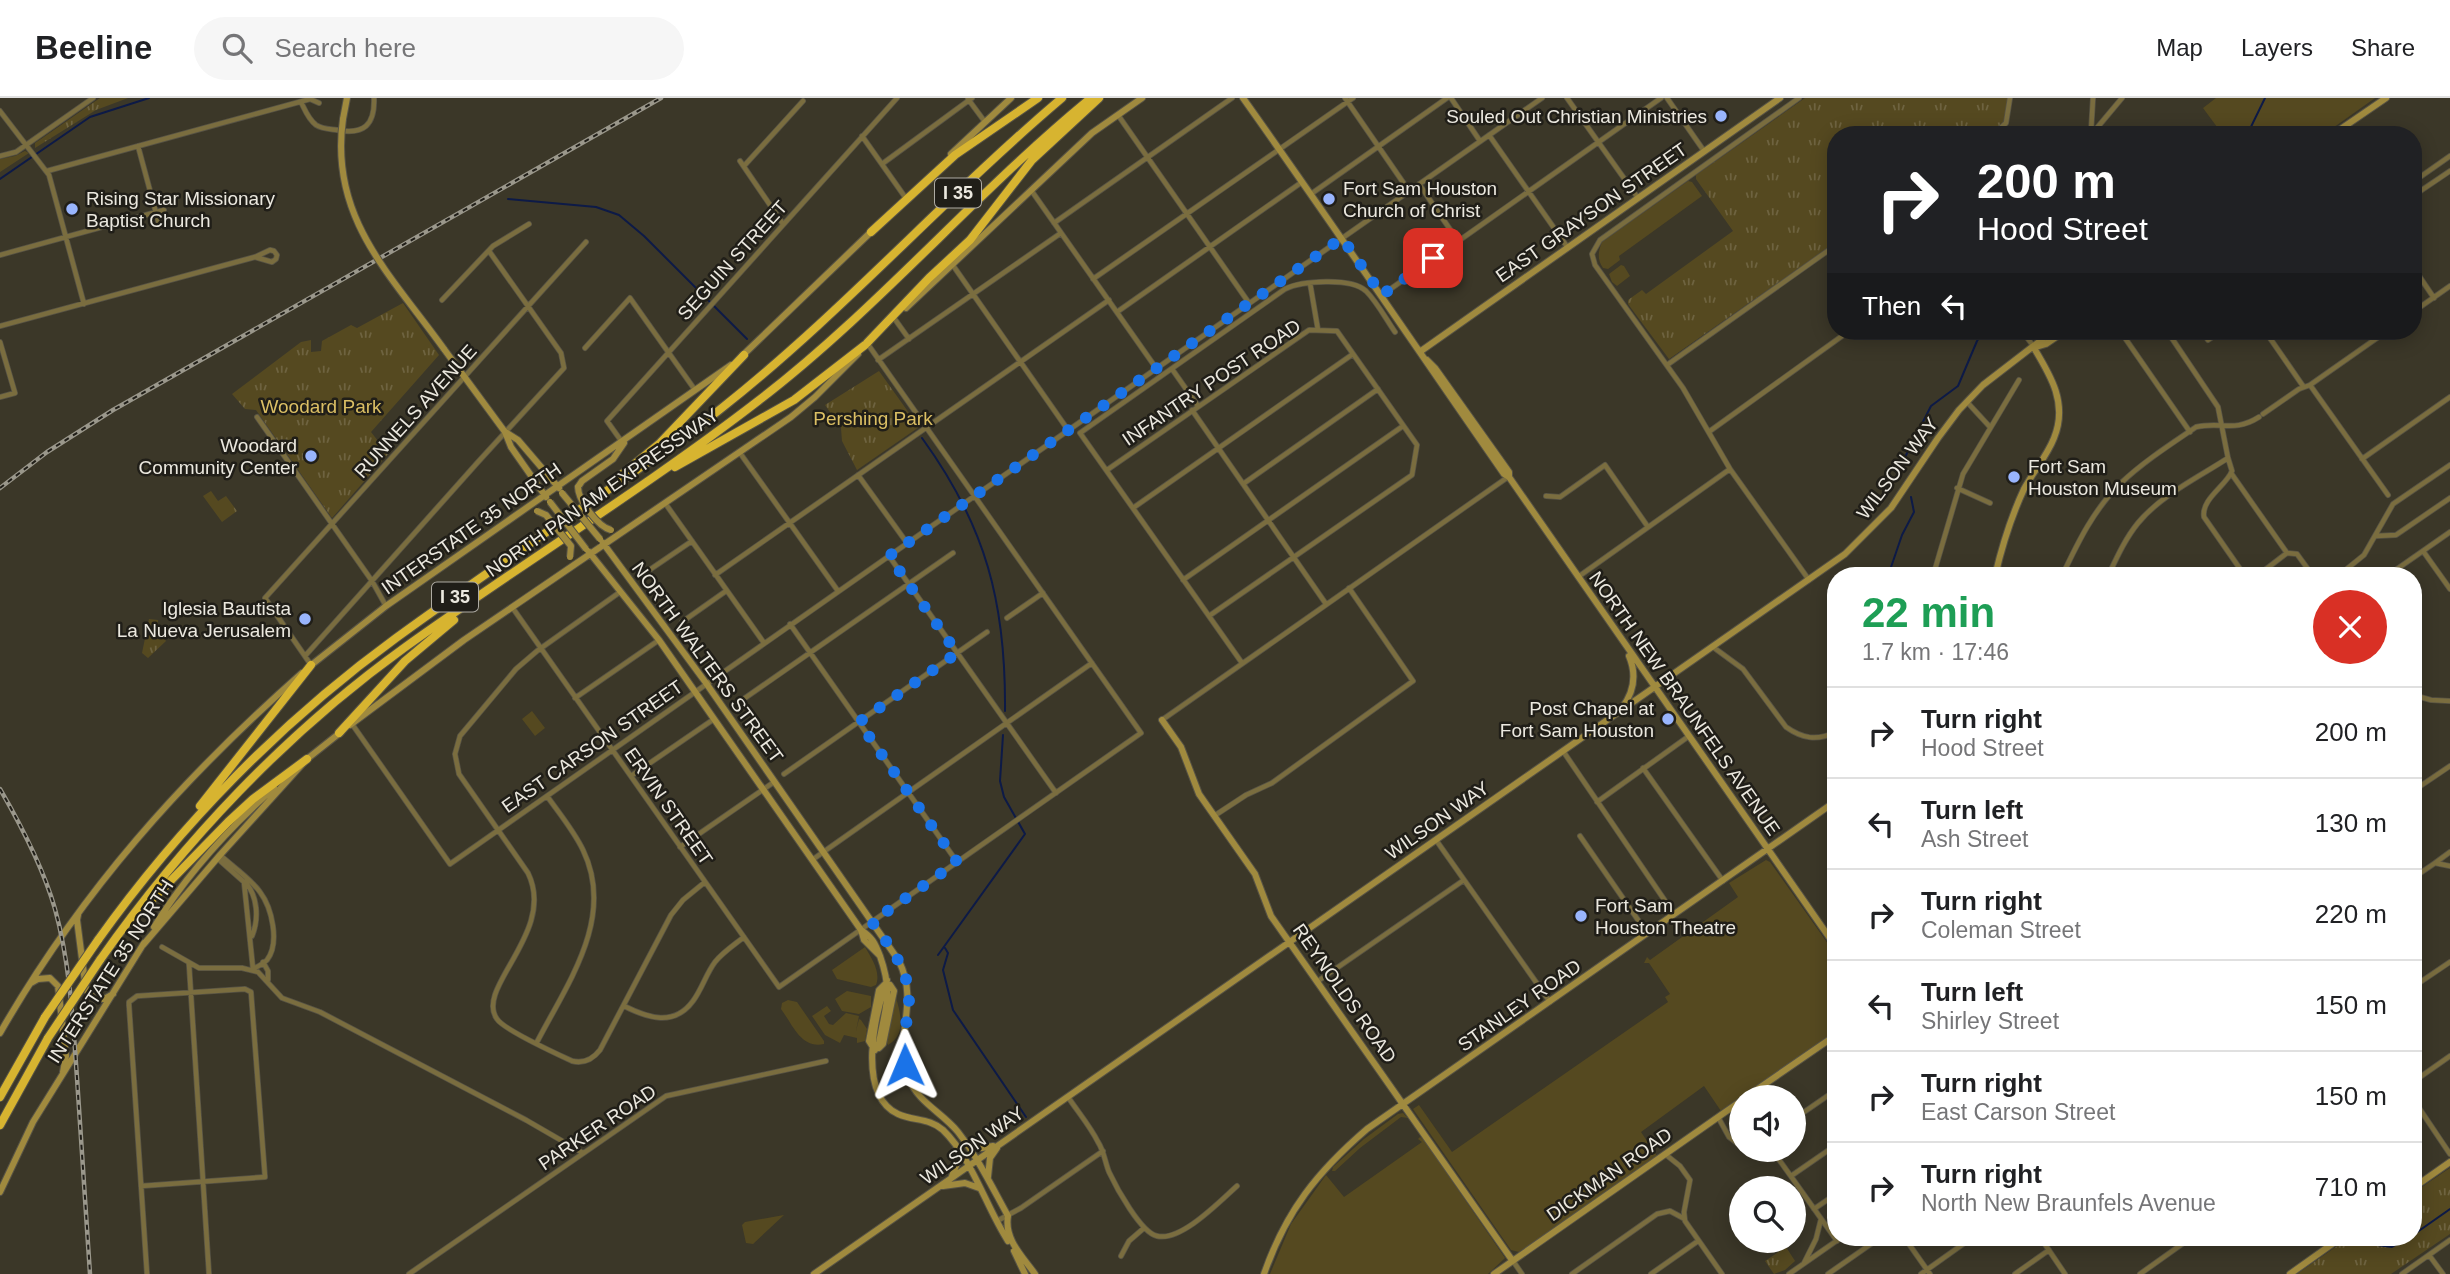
<!DOCTYPE html>
<html lang="en">
<head>
<meta charset="utf-8">
<style>
	body { margin:0; font-family:Arial,sans-serif; background:#f6f6f6; color:#202124; height:100vh; display:flex; flex-direction:column; font-size:26px; white-space:nowrap }
	* { box-sizing:border-box; margin:0 }
	p { font-size:23px; color:#757577 }
	.icon { flex:none; width:38px; height:38px; fill:none; stroke:currentColor; stroke-width:2; stroke-linecap:round; stroke-linejoin:round }
	.map { position:relative; flex:1; overflow:hidden }
	.drawer { position:absolute; left:1827px; top:469px; width:595px; height:679px; display:flex; flex-direction:column; background:#fff; border-radius:28px; box-shadow:0 4px 18px #0003 }
	.drawer>* { flex:none }
	.hud { position:absolute; left:1827px; top:28px; width:595px; height:214px; border-radius:28px; box-shadow:0 4px 18px #0003; background:#202124; color:#fff; overflow:hidden }
	.tools { position:absolute; left:1729px; top:987px; display:grid; gap:14px }
	.tools a { display:grid; place-items:center; width:77px; height:77px; border-radius:50%; background:#fff; box-shadow:0 4px 18px #0003; font-size:35px }
	.pin { position:absolute; display:grid; place-items:center; width:60px; height:60px; color:#fff; margin:-30px; border-radius:14px; box-shadow:0 4px 10px #0006 }
	.me { position:absolute; width:77px; margin:-38px; rotate:359deg; stroke-linejoin:round; filter:drop-shadow(0 0 5px #0008) }
	.turn { display:flex; align-items:center; gap:24px; height:147px; padding:0 35px; font-size:32px }
	.turn .icon { width:91px; height:91px; stroke-width:2.5 }
	.turn b { display:block; font-size:49px; line-height:60px }
	.then { display:flex; align-items:center; height:66px; padding:0 35px; background:#0003; gap:14px; font-size:26px }
	.round { display:grid; place-items:center; flex:none; width:74px; height:74px; border-radius:37px; background:#f6f6f6 }
	.summary { display:flex; align-items:center; justify-content:space-between; height:119px; padding:0 35px }
	h1 { font-size:42px; font-weight:800; line-height:52px; color:#1e9e55 }
	ul { padding:0; list-style:none }
	li { display:flex; align-items:center; gap:21px; height:91px; padding:0 35px; border-top:2px solid #e0e0e0 }
	li div { flex:1 }
	li b { display:block; font-size:26px }
	li em { font-style:normal }
	header { display:flex; align-items:center; gap:42px; box-sizing:border-box; height:98px; padding:0 35px; background:#fff; border-bottom:2px solid #e0e0e0 }
	header strong { font-size:33px }
	nav { display:flex; gap:38px; margin-inline-start:auto; font-size:24px }
	.search { width:490px; height:63px; background:#f6f6f6; display:flex; align-items:center; gap:18px; box-sizing:border-box; padding:0 24px; border-radius:38px; color:#757577; font-size:26px }
	.map>svg:first-child { display:block }
</style>
</head>
<body>
<header>
<strong>Beeline</strong>
<div class="search"><svg class="icon" aria-label="search" viewBox="0 0 24 24"><circle cx="10" cy="10" r="6"/><path d="M15 15l6 6"/></svg>Search here</div>
<nav><a>Map</a><a>Layers</a><a>Share</a></nav>
</header>
<div class="map">
<svg width="2450" height="1176" viewBox="0 0 2450 1176">
	<defs>
		<pattern id="park-tufts" width="24" height="20" patternUnits="userSpaceOnUse" patternTransform="scale(1.75)"><rect width="24" height="20" fill="#554920"/><path d="M3 7l-1-3M5 7V3M7 7l1-3M15 17l-1-3M17 17v-4M19 17l1-3" fill="none" stroke="#6e6340"/></pattern>
	</defs>
	<rect width="100%" height="100%" fill="#3b3728"/>
	<path fill="#554920" d="M2216,0H2375L2323,37H2216L2220,33L2203,10Z
		M1688,83L1692,84L1702,98L1619,158L1620,162L1608,171L1603,170C1597,161 1598,154 1602,144Z
		M1621,167L1624,168L1630,178L1617,188L1612,184L1609,176Z
		M532,613L545,630L535,638L522,621Z
		M1766,762L1770,764L1836,857V933L1721,1013L1704,988L1641,1034L1657,1058L1519,1154L1511,1152L1413,1011L1419,1007L1452,1054L1668,904L1665,899L1670,896L1649,865H1644L1647,859L1650,862L1738,799L1729,785Z
		M865,849C872,861 881,874 876,887L871,889L837,881L832,872Z
		M847,893L871,898V909L859,916L842,913L835,901Z
		M896,900C901,916 906,937 888,947L886,943Z
		M788,902L797,904L824,943V946C801,951 793,927 781,911L782,905Z
		M827,908L831,913L824,918L829,926L833,927L846,915L859,918L856,933L859,921L861,922L867,931L865,943L857,945V940L844,937L840,945L825,937L812,918Z
		M1403,1015L1408,1020L1401,1019L1360,1050L1335,1073H1332L1333,1069L1364,1041L1398,1016Z
		M1420,1039L1424,1042L1505,1160L1488,1176H1270L1291,1126L1326,1077L1344,1099L1422,1044L1418,1041Z
		M784,1117L753,1146L746,1145L742,1127L745,1124Z"/>
	<path fill="url(#park-tufts)" d="M100,0H128L96,12L35,50V45L41,41Z
		M1805,0H2008L2003,26L1988,37H1836V144L1669,261L1628,206V202L1642,192L1646,196L1733,133L1696,81V77Z
		M25,53L29,55L0,74V61L15,58Z
		M403,205L439,257L371,334L388,356L332,420L256,312L245,311L232,296L301,244L311,242V254L321,253L322,243L351,227L357,230Z
		M879,273L919,329L857,372L842,343L841,330L825,307Z
		M211,393L218,403L226,398L237,413L222,424L203,398Z
		M149,521L158,522V531L166,543L148,560L142,555Z
		M2450,1070V1136L2391,1176H2297L2350,1139H2413V1095Z
		M1786,1149L1795,1163L1785,1172L1774,1176L1765,1163Z"/>
	<g fill="none" stroke-linecap="round" stroke-linejoin="round">
		<path stroke="#0d1a47" stroke-width="2" d="M2247,37L2265,0
			M0,81L90,19L149,0
			M508,101L596,109L619,117L644,138L747,241
			M922,340C986,428 1006,505 1005,613
			M1900,379L1899,371L1931,308L1958,288L1977,243L1984,233
			M1888,478L1902,437L1914,414L1911,399
			M945,850L948,855L943,872L953,912L1026,1019
			M938,857L1025,736L1004,699L1000,683L1003,637
			M2413,1137L2450,1111
			M2348,1143L2392,1149L2409,1139"/>
		<g stroke="#575345" stroke-width="6">
			<path id="street" d="M1345,0L1409,93
				M1451,0L1480,43
				M1567,0L1638,100
				M1667,0L1704,53
				M1799,0L1600,142L1592,156L1595,167L1683,290L1730,371L1809,482
				M968,1L985,24
				M301,4C305,12 308,21 316,27C322,31 330,31 337,32C364,37 375,27 374,0
				M0,13L49,77L84,206
				M1118,17L1249,205
				M2091,34L2093,0
				M1489,37L1568,150
				M1993,37L2006,25L2010,0
				M2091,37L2122,0
				M862,38L905,99
				M138,48L159,126
				M0,58L16,54L93,0
				M740,63L783,126
				M882,66L972,0
				M744,68L803,3
				M47,73L310,1L319,5
				M2413,84L2450,58
				M1419,86L1458,143
				M1031,92L1156,270
				M1311,96L1447,0
				M2413,98L2450,73
				M1054,125L1232,0
				M0,157L164,112
				M952,166L1068,332
				M2413,169L2434,200
				M1093,181L1353,0
				M1310,185L1318,232
				M1382,197L1661,0
				M442,202L493,148L529,126
				M1117,214L1302,84
				M2413,214L2450,188
				M894,220L909,241
				M0,228L255,159L270,152L274,153L277,157L276,161L272,164L255,159
				M2022,233L2034,249
				M2135,233L2125,240L2190,334
				M2202,233L2208,242L2221,233
				M2265,233L2303,288
				M0,244L15,295L0,299
				M585,250L630,200L695,292
				M878,262L1061,135
				M1667,267L1836,147
				M1172,271L1198,308
				M2310,287L2388,397
				M1967,304L1990,329
				M1192,312L1326,506
				M2263,316L2299,291L2310,287L2387,233
				M257,319L372,483L386,508
				M1710,333L1849,233
				M622,344L607,323L897,0
				M740,355L838,493
				M2228,360L2232,373C2226,388 2201,401 2204,419L2245,478
				M2362,361L2450,299
				M1107,372L1309,232L1337,233L1417,347L1412,377L1209,518
				M2231,375L2287,455L2297,456L2313,478
				M858,377L907,445
				M1243,386L1378,291
				M1957,390L1990,405
				M1546,398L1560,399L1605,367L1648,429
				M665,405L764,545
				M1133,410L1353,256
				M2376,438L2396,437L2450,400
				M2423,453L2450,491
				M889,458L1056,695
				M642,477L692,443
				M715,477L1109,202
				M1933,478L1963,376L2019,282
				M2062,478C2078,444 2094,411 2121,385C2143,364 2171,346 2196,329C2221,323 2234,335 2259,319
				M2108,478C2117,459 2125,441 2138,425C2161,397 2199,379 2228,360L2218,309L2167,233
				M2257,478L2287,455
				M2338,478L2364,457L2393,406L2450,367
				M2387,478L2450,434
				M1578,479L1730,371
				M1183,482L1403,328
				M620,494L537,553L516,571L460,638L455,656L459,676L528,775C557,834 474,890 497,921C504,932 557,956 572,963C584,966 593,961 600,952L671,817L683,802L705,784
				M512,509L779,889L1141,635L867,245
				M1007,520L1043,495
				M682,524L726,493
				M790,526L957,764
				M1713,549L1743,571L1786,629C1803,641 1817,643 1836,634
				M305,558L478,364L564,270L561,255L489,153
				M1242,565L1080,335L1285,191C1301,183 1351,179 1366,193C1377,204 1386,221 1395,234
				M311,567L265,500L586,144
				M2413,597L2431,602L2450,603
				M575,600L659,542
				M745,600L953,455
				M1162,622L1508,379
				M352,626L450,766L1542,0
				M1563,653L1674,816
				M1643,670L1723,783
				M784,676L987,534
				M631,678L714,621
				M2413,693L2450,668
				M1597,704L1689,638
				M1214,718L1246,697L1272,685L1413,583L1349,490
				M1580,738L1647,835
				M1436,742L1550,904
				M680,749L774,684
				M217,760L244,784L253,871C257,869 263,866 267,862C280,845 272,810 260,794C250,780 233,769 220,757
				M812,762L1092,565
				M2435,765L2450,754
				M2413,780L2435,765L2450,768
				M245,784C258,798 259,821 252,838
				M162,849L199,870H242L258,874L282,900L320,914L526,1022L583,1055
				M263,864L268,873V882
				M189,866L209,1176
				M1318,883L1464,782
				M2413,889L2450,864
				M624,908C648,920 674,929 693,903C702,891 706,876 715,864C723,854 734,847 744,839
				M537,944C567,886 616,820 583,752C574,733 559,715 547,698
				M2413,984L2450,958
				M1068,999C1078,1014 1090,1028 1098,1044C1104,1053 1105,1064 1109,1074C1116,1089 1141,1135 1157,1138C1181,1144 1220,1103 1237,1088
				M2413,1001L2450,1056
				M1718,1019L1729,1039L1741,1048
				M1794,1021L1836,992
				M1758,1052L1772,1054L1780,1063L1837,1143
				M1665,1056L1680,1068L1690,1082L1684,1114L1685,1123L1722,1176
				M1791,1078L1836,1047
				M141,1088L265,1079L251,894L245,891L137,898L129,904V907L147,1176
				M1814,1111L1836,1096
				M997,1123L1021,1110L1103,1053
				M1904,1139L1930,1176
				M2040,1139L2065,1176
				M2045,1146L2055,1139
				M2429,1157L2443,1176
				M1121,1158L1129,1143L1144,1130
				M1513,1163L1522,1176
				M1804,1165L1816,1141L1821,1121
				M409,1176L666,998L826,963
				M1572,1176L1657,1116L1670,1113L1683,1120
				M1651,1176L1698,1143
				M1789,1176L1842,1139
				M1828,1176L1881,1139
				M1921,1176L1973,1139
				M2015,1176L2049,1152
				M2140,1176L2192,1139
				M2402,1176L2450,1142"/>
		</g>
		<g stroke="#575345" stroke-width="8">
			<path id="secondary" d="M1243,0C1332,125 1417,251 1504,376L1509,379
				M343,21L347,0
				M2332,37L2386,0
				M951,56L1011,0
				M906,210L1092,35L1142,0
				M2036,249L2046,246L2065,233
				M444,251L505,334L511,349L546,399
				M1421,253L1780,0
				M742,258L873,132
				M1427,262L1435,270L1509,374V379L1836,849
				M507,335L518,342L559,390
				M578,389L582,383L613,361L624,345
				M603,445L706,585L899,863C920,907 893,936 908,979C918,1005 942,1014 958,1034C978,1060 992,1089 1008,1118C1004,1141 1022,1158 1035,1176
				M589,454L659,542L861,832L864,842L880,858
				M1995,478C2002,448 2011,419 2024,391C2033,374 2047,358 2054,340C2068,306 2051,278 2034,250
				M310,568L386,508L731,267
				M1622,610C1634,594 1637,577 1629,558
				M1162,622L1181,649L1199,696L1255,776L1271,818L1512,1162
				M350,627L464,542L791,319L815,299L858,256
				M78,817L77,822L86,892L95,901H104L113,896
				M154,829C186,777 228,731 274,690
				M861,832C872,839 875,845 880,858C893,895 886,907 879,945L875,952
				M143,847L220,757L307,661L341,634
				M887,882C875,916 856,996 898,1016C913,1023 930,1020 943,1032C972,1060 986,1109 1008,1143
				M31,885L38,881L50,880L58,888L66,958L63,974
				M0,935C81,794 181,682 302,575
				M879,950L883,946L894,893L890,887
				M874,951L869,943L879,892L885,886
				M1746,999L1836,937
				M966,1046L982,1050L993,1048
				M952,1078L958,1063L956,1052
				M988,1079L990,1060L997,1050
				M943,1088L965,1085L979,1090
				M2413,1090L2450,1064
				M0,1094L33,1024L144,845
				M1014,1153L1025,1176
				M814,1176L1845,456L1891,410L1938,340L1959,312L1983,287L2053,233
				M1264,1176C1286,1113 1317,1074 1367,1031L1836,703
				M1494,1176L1741,1003
				M2290,1176L2342,1139"/>
		</g>
		<g stroke="#575345" stroke-width="10">
			<path id="highway" d="M871,134L955,57L1038,0
				M867,245L929,180L970,142L1032,62L1099,0
				M675,369L794,302L865,247
				M621,377L660,345L744,257
				M339,635L405,563L454,522
				M200,708L311,567
				M147,807L228,724L253,701L307,661
				M98,842C180,727 282,623 396,540C461,493 526,448 592,403C636,372 681,343 723,309C843,214 945,99 1062,0
				M100,862C183,744 286,635 404,550C521,466 644,391 758,303C877,212 975,95 1091,0
				M0,999L45,919
				M0,1027L48,940"/>
		</g>
		<use href="#street" stroke="#7a6d3f" stroke-width="4.5"/>
		<use href="#secondary" stroke="#a08a3e" stroke-width="6"/>
		<use href="#highway" stroke="#d7b430" stroke-width="8"/>
		<g stroke="#9a978b" stroke-width="4.5">
			<path id="rail" d="M0,390L47,354L113,312L661,0
				M0,691C22,729 43,769 55,811C70,865 73,924 77,980C81,1045 86,1111 90,1176"/>
		</g>
		<use href="#rail" stroke="#201e18" stroke-width="2" stroke-dasharray="5" stroke-linecap="butt"/>
		<g stroke="#575345" stroke-width="8" stroke-linecap="butt">
			<path id="secondary-bridge" d="M343,21C329,120 391,177 444,251
				M578,389C578,402 598,429 611,432
				M562,395L600,441
				M550,404L586,451
				M537,413L546,417L571,448L570,459"/>
		</g>
		<g stroke="#575345" stroke-width="10" stroke-linecap="butt">
			<path id="highway-bridge" d="M45,919L98,842
				M48,940L100,862"/>
		</g>
		<use href="#secondary-bridge" stroke="#a08a3e" stroke-width="6"/>
		<use href="#highway-bridge" stroke="#d7b430" stroke-width="8"/>
	</g>
	<g fill="none" stroke-linecap="round" stroke-linejoin="round">
		<path stroke="#1a73e8" stroke-width="12" stroke-dasharray="0 21.6" d="M905,967C900,944 908,925 909,902C909,871 889,847 872,824L957,764L859,624L957,555L889,458L1342,140L1382,197L1433,160"/>
	</g>
	<g fill="#99b5fd" stroke="#201e18" stroke-width="2.5">
		<circle cx="1721" cy="18" r="7"/>
		<circle cx="1329" cy="101" r="7"/>
		<circle cx="72" cy="111" r="7"/>
		<circle cx="311" cy="358" r="7"/>
		<circle cx="2014" cy="379" r="7"/>
		<circle cx="305" cy="521" r="7"/>
		<circle cx="1668" cy="621" r="7"/>
		<circle cx="1581" cy="818" r="7"/>
	</g>
	<g text-anchor="middle" stroke-width="5" stroke-linejoin="round" paint-order="stroke">
		<g fill="#201e18" stroke="#aeaba3" stroke-width="2">
			<rect x="935" y="80.5" width="46" height="29" rx="5"/>
			<rect x="432" y="484.5" width="46" height="29" rx="5"/>
		</g>
		<g font-size="18" font-weight="bold" fill="#ebe8df">
			<text x="958" y="101">I 35</text>
			<text x="455" y="505">I 35</text>
		</g>
		<g font-size="19" fill="#ebe8df" stroke="#201e18" text-anchor="end">
			<text x="1707" y="25">Souled Out Christian Ministries</text>
			<text x="1343" y="97" text-anchor="start">Fort Sam Houston<tspan x="1343" dy="22">Church of Christ</tspan></text>
			<text x="86" y="107" text-anchor="start">Rising Star Missionary<tspan x="86" dy="22">Baptist Church</tspan></text>
			<text x="297" y="354">Woodard<tspan x="297" dy="22">Community Center</tspan></text>
			<text x="2028" y="375" text-anchor="start">Fort Sam<tspan x="2028" dy="22">Houston Museum</tspan></text>
			<text x="291" y="517">Iglesia Bautista<tspan x="291" dy="22">La Nueva Jerusalem</tspan></text>
			<text x="1654" y="617">Post Chapel at<tspan x="1654" dy="22">Fort Sam Houston</tspan></text>
			<text x="1595" y="814" text-anchor="start">Fort Sam<tspan x="1595" dy="22">Houston Theatre</tspan></text>
		</g>
		<g font-size="19" fill="#ebe8df" stroke="#201e18">
			<text transform="translate(1591 114) rotate(-35)" y="7">EAST GRAYSON STREET</text>
			<text transform="translate(732 162) rotate(-48)" y="7">SEGUIN STREET</text>
			<text transform="translate(1211 284) rotate(-34)" y="7">INFANTRY POST ROAD</text>
			<text transform="translate(415 313) rotate(-48)" y="7">RUNNELS AVENUE</text>
			<text transform="translate(1897 370) rotate(-53)" y="7">WILSON WAY</text>
			<text transform="translate(602 394) rotate(-35)" y="7">NORTH PAN AM EXPRESSWAY</text>
			<text transform="translate(471 430) rotate(-35)" y="7">INTERSTATE 35 NORTH</text>
			<text transform="translate(708 564) rotate(54)" y="7">NORTH WALTERS STREET</text>
			<text transform="translate(1685 605) rotate(55)" y="7">NORTH NEW BRAUNFELS AVENUE</text>
			<text transform="translate(592 648) rotate(-35)" y="7">EAST CARSON STREET</text>
			<text transform="translate(669 708) rotate(55)" y="7">ERVIN STREET</text>
			<text transform="translate(1437 722) rotate(-35)" y="7">WILSON WAY</text>
			<text transform="translate(110 873) rotate(-57)" y="7">INTERSTATE 35 NORTH</text>
			<text transform="translate(1345 895) rotate(55)" y="7">REYNOLDS ROAD</text>
			<text transform="translate(1519 907) rotate(-35)" y="7">STANLEY ROAD</text>
			<text transform="translate(597 1029) rotate(-34)" y="7">PARKER ROAD</text>
			<text transform="translate(972 1047) rotate(-35)" y="7">WILSON WAY</text>
			<text transform="translate(1609 1076) rotate(-35)" y="7">DICKMAN ROAD</text>
		</g>
		<g font-size="19" fill="#dbbf64" stroke="#201e18">
			<text x="321" y="315">Woodard Park</text>
			<text x="873" y="327">Pershing Park</text>
		</g>
	</g>
</svg>
<div class="tools">
<a><svg class="icon" aria-label="sound" viewBox="0 0 24 24"><path d="M4 9h4l5-4v14l-5-4H4zM17 9q2 3 0 6"/></svg></a>
<a><svg class="icon" aria-label="search" viewBox="0 0 24 24"><circle cx="10" cy="10" r="6"/><path d="M15 15l6 6"/></svg></a>
</div>
<div class="pin" style="left:1433px;top:160px;background:#d93025"><svg class="icon" aria-label="arrive" viewBox="0 0 24 24"><path d="M6 21V4h12l-3 4 3 4H6"/></svg></div>
<svg class="me" style="left:905px;top:967px" viewBox="-20 -20 40 40"><path d="M0-17L14 15 0 8-14 15z" fill="#1a73e8" stroke="#fff" stroke-width="4"/></svg>
<div class="hud">
<div class="turn"><svg class="icon" aria-label="right" viewBox="0 0 24 24"><path d="M7 20v-9h11M14 6l5 5-5 5"/></svg><div><b>200 m</b>Hood Street</div></div>
<div class="then">Then<svg class="icon" aria-label="left" viewBox="0 0 24 24"><path d="M17 20v-9H6M10 6l-5 5 5 5"/></svg></div>
</div>
<section class="drawer">
<div class="summary"><div><h1>22 min</h1><p>1.7 km · 17:46</p></div><a class="round" style="background:#d93025;color:#fff"><svg class="icon" aria-label="close" viewBox="0 0 24 24"><path d="M6 6l12 12M18 6L6 18"/></svg></a></div>
<ul>
<li><svg class="icon" aria-label="right" viewBox="0 0 24 24"><path d="M7 20v-9h11M14 6l5 5-5 5"/></svg><div><b>Turn right</b><p>Hood Street</p></div><em>200 m</em></li>
<li><svg class="icon" aria-label="left" viewBox="0 0 24 24"><path d="M17 20v-9H6M10 6l-5 5 5 5"/></svg><div><b>Turn left</b><p>Ash Street</p></div><em>130 m</em></li>
<li><svg class="icon" aria-label="right" viewBox="0 0 24 24"><path d="M7 20v-9h11M14 6l5 5-5 5"/></svg><div><b>Turn right</b><p>Coleman Street</p></div><em>220 m</em></li>
<li><svg class="icon" aria-label="left" viewBox="0 0 24 24"><path d="M17 20v-9H6M10 6l-5 5 5 5"/></svg><div><b>Turn left</b><p>Shirley Street</p></div><em>150 m</em></li>
<li><svg class="icon" aria-label="right" viewBox="0 0 24 24"><path d="M7 20v-9h11M14 6l5 5-5 5"/></svg><div><b>Turn right</b><p>East Carson Street</p></div><em>150 m</em></li>
<li><svg class="icon" aria-label="right" viewBox="0 0 24 24"><path d="M7 20v-9h11M14 6l5 5-5 5"/></svg><div><b>Turn right</b><p>North New Braunfels Avenue</p></div><em>710 m</em></li>
</ul>
</section>
</div>
</body>
</html>
